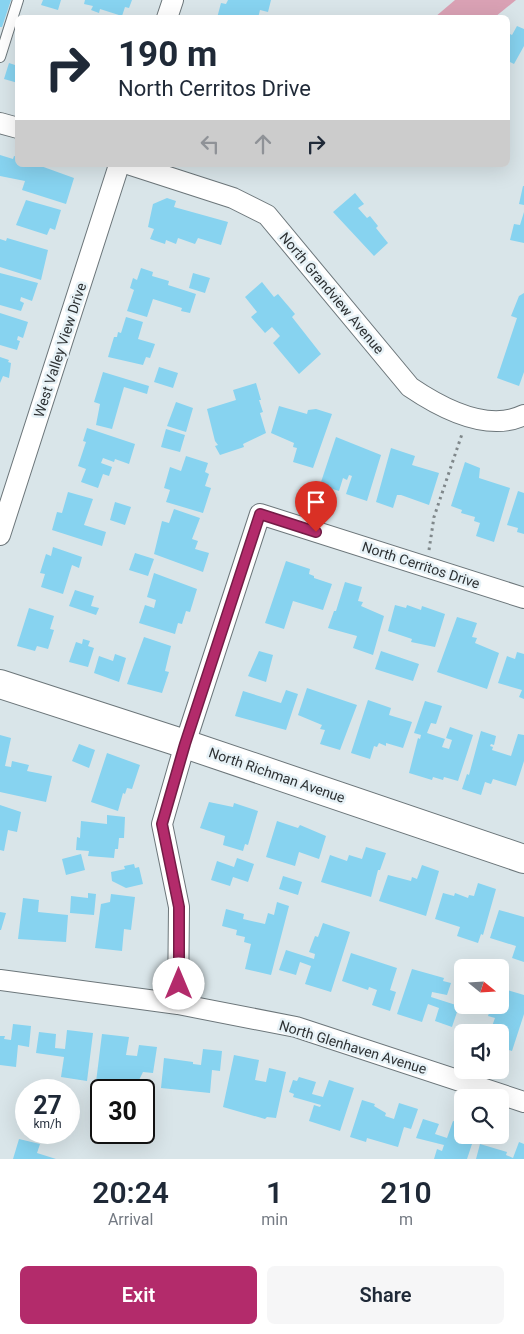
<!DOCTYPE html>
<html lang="en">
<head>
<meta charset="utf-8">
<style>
	body { margin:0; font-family:Roboto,sans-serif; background:#f6f6f7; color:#1f2937; height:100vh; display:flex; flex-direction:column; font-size:19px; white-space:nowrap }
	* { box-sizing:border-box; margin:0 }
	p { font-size:16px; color:#747a83 }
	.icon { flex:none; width:28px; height:28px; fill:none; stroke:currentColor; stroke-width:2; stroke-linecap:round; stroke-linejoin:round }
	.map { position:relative; height:1159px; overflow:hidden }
	.details { display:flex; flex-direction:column; background:#fff; flex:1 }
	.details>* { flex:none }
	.guide { position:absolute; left:15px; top:15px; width:495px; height:152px; border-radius:8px; box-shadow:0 5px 20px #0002; background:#fff; color:#1f2937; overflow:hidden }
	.needle { width:32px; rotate:108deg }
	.tools { position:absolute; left:454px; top:959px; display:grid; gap:10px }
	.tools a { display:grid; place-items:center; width:55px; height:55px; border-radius:8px; background:#fff; box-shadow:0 5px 20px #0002; font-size:25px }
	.speed { position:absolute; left:15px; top:1079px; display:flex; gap:10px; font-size:25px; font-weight:700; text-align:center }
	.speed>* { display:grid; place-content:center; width:65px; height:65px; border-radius:50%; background:#fff; box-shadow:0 5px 20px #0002; line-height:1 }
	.speed small { font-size:12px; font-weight:400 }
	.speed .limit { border:2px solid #111; border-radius:8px; background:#fff; color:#111 }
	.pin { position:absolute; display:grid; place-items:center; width:42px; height:42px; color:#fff; margin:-51px -21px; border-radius:50% 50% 50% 0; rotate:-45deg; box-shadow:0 0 5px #0007 }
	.pin .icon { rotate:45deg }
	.me { position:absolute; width:55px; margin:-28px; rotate:0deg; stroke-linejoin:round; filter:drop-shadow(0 0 4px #0008) }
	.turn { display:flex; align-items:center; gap:18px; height:105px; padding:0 20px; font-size:22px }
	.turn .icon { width:65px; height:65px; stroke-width:2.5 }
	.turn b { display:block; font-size:35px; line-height:42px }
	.lanes { display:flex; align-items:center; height:48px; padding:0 20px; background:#0003; justify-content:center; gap:25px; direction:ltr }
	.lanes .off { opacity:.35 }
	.eta { display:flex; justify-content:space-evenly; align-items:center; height:85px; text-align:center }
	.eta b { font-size:30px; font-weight:600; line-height:35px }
	.cta { display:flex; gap:10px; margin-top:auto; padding:10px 20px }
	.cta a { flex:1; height:58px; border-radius:8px; background:#b32b6b; color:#fff; font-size:20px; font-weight:600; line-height:58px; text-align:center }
	.cta a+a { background:#f6f6f7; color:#1f2937 }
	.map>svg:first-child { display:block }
</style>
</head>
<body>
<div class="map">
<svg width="524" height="1159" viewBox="0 0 524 1159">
	<rect width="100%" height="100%" fill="#d9e5e9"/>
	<path fill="#d9a1b4" d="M455,0H516L495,17H435Z"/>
	<path fill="#87d3f0" d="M0,0H11L2,27H0Z
		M43,0H61L58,10L41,5Z
		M85,0H132L129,8L125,7L122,16L100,9L99,13L91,10L93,6L84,4Z
		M228,0H271L268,12L260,10L258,18H217L221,3L226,4Z
		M517,26L524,29V46L514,64L508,61V33L512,35Z
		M9,63L18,66V83L4,79Z
		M0,155L13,159L14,156L18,157V165H38L74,178L66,204L22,190L25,181L0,176Z
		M523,186H524V205L519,204Z
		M355,193L364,204L358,208L367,218L370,216L378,226L376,228L388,243L374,256L333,212Z
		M167,198L176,201L174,207L228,222L221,245L198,238L195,244L178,238L176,244L166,240L165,244L150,239L154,229L148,227L153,204Z
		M26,200L61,210L55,230L50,228L47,235L16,225Z
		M524,212V243L510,240L514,224L520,225Z
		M7,238L48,250L41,280L0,267V239L6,241Z
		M141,268L153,272L152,276L169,281L168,285L196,294L190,313L181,311L182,308L153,299L147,317L127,311L134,290L130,288L133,278L137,280Z
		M0,273L38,283L32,301L21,297L20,301L24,303L21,311L0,305Z
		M193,273L210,278L205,293L189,288Z
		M262,282L274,297L278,294L295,314L292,317L321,354L299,374L273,343L280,336L272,327L265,333L251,317L257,312L245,297Z
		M524,293V372L519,386L497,378L517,318L511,316L519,296Z
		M0,313L28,322L23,338L18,336L17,340L20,341L17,350L0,345Z
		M126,317L143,322L138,339L155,344L150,358L146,357L143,365L108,357L114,337H117L118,332L121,333Z
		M0,357L9,360L8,362L11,363L9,378L3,376L0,383Z
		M159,367L178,373L173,388L154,382Z
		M103,372L149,386L147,394L124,387L112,429L96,425L100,404L94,402Z
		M256,383L261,400H259L263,412L260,413L266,433L243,444L244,447L220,455L215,446L218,445L215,441L207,409L236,400L233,390Z
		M176,402L193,408L186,432L167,426Z
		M279,406L307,414L308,410L316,409L332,414L313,468L293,462L297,448L293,447L294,443L271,433Z
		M87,428L135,444L129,464L115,459L114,462L103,458L101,463L112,467L109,476L103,474L98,488L81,482L86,469L78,466L86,442L83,441Z
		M166,429L185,435L180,452L161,447Z
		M336,437L381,455L367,501L346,494L352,476L349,475L347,480L343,478L339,491L320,485Z
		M391,448L415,456L412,465L439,473L429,505L401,495H397L393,508L376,502Z
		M186,456L208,463L205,472L209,474L205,486L211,488L203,513L166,502L170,490L164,488L170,467L181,471Z
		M465,462L480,468L479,478L510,488L494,542L476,536L480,523L474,521L475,517L461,513L462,510L451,506Z
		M518,491L524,493V534L517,532L518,528L507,525Z
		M68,492L93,499L84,525L106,532L102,546L52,530L57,512L62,513Z
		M115,502L131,507L125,525L110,520Z
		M174,509L200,518L192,539L198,541L195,549L209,553L203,572L154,554L162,521L169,523Z
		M53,547L82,557L79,568L72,565L63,594L41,587L45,574L40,573L46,554L51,556Z
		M135,553L154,559L148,576L129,570Z
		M286,561L310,569L309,574L314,576V578L332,584L323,610L293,601L284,629L265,623Z
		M154,573L197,589L190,612L186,611L182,624L178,623L175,634L139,623L145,605L154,608L156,600L147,597Z
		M345,582L362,587L358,601L363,602L361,606L384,616L373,655L353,648L357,636L328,628L334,611H336Z
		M75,590L94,596L91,606L99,608L96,615L69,606Z
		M395,605L406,608L407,605L421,610L422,606L445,614L435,647L411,642L412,639L388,631Z
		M29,608L54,616L50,629L54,630L48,649L37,646L35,651L17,646Z
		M457,617L477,623L472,637L477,638L475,643L499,653L487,689L437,672Z
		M144,637L171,646L165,671L169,672L162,693L127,684Z
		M83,639L90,641L88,646L94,648L88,667L69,662L76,642L82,644Z
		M259,651L273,655L266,682L248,676Z
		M381,651L419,664L413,681L375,669Z
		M517,652L524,654V699L519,697L522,690L498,683L507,656L515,659Z
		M115,654L126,658L119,682L94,673L99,656L113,661Z
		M307,688L357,705L340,750L320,744L325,730L320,729L322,725L298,715Z
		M286,690L298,694L286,730L235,716L243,691L281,703Z
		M368,700L391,708L389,715L412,722L403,748L386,743V746L379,743L377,747L374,746L370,759L351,753Z
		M425,701L442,706L436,724L431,723L427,733L445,739L442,747L449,749L452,740L446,738L450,727L473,735L458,781L444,777L443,780L433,777L432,780L409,773L418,738L420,739L421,735L414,733Z
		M481,731L496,736L494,745L491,744L490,746L493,747L492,750L511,756L518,734L524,735V761L516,786L493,779L491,784L485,782L481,795L462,789L467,774L469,775Z
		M0,735L11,738L5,766L11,767L12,761L29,765L27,771L52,776L46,802L0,792Z
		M79,744L95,750L89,768L72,761Z
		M107,753L140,765L132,789L127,788L125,794L123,793L118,811L91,802Z
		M209,802L233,807L234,803L258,811L248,845L245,844L243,851L223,845L225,836L200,828Z
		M0,805L21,812L17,832L8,830L4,851L0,850Z
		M107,815L125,817L124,838H119L118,849H115L114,858L88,856L89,851L76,850L77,837L80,838L81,821L107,824Z
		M277,821L298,828L300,825L326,836L319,859L299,852L295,866L266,857Z
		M366,847L386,853L380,870H378L371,897L321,882L330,855L347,861L349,855L362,859Z
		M81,854L85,870L66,875L62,859Z
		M237,858L254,864L248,882L233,877L230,886L211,880L217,861L234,867Z
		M134,864L135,868L139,867L143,884L126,888L112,881L111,872L125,869L124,866Z
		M422,865L439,871L426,916L379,901L388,875L411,881L412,877L417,879Z
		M283,876L302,882L298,895L279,889Z
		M478,883L496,889L483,935L481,934L478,943L457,936L460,927L435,919L443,893L454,896L455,893L468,898L469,895L474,896Z
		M88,893L96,894L94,915L70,913L71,896L88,898Z
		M111,894L135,897L131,930L124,929L122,951L95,948L101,904L110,902Z
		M23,898L39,900L38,912L68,915L66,942L18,939Z
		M277,902L289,906L271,975L245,969L251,944L244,942L245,937L236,935L237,930L222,926L226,909L244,914L243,919L265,924L268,913L274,915Z
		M499,910L524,917V962L512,958L516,946L490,938Z
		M0,912L6,913L1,930H0Z
		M323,923L350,932L331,992L305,984L311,966L300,962L296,975L279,970L286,950L314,959L315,954L309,952L315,936L318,937Z
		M351,953L397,968L390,990L396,992L390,1011L372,1005L377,990L369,987L368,990L342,981Z
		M412,969L444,978L443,981L451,983L447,995L432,992L431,997L459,1006L452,1027L435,1021L439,1008L428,1004L422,1022L397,1014Z
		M507,990L524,995V1014L512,1051L500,1047V1032H490L495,1018L488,1016L492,1005H500V1000L504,1001Z
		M465,1005H484L481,1014L464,1008Z
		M13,1024L31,1026L29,1047L18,1045L16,1067L0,1065V1036H5L4,1039L11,1040Z
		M67,1030L93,1033L87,1081L61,1077L64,1057L36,1053L39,1032L56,1034L55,1048L65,1049Z
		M102,1034L129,1037L126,1055L137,1056L139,1045L157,1047L153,1073L143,1072L138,1082L106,1079V1083L96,1082Z
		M203,1049L222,1051L220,1071L212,1070L210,1093L161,1088L164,1058L193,1062V1064L201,1065Z
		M234,1055L259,1060L255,1080L266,1082L269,1068L286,1072L276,1118L267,1117L265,1119L223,1107Z
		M299,1077L316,1082L312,1094L323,1097L329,1080L354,1088L340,1131L309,1121L314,1105L320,1107L321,1105L293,1097L294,1094L289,1092L293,1080L297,1081Z
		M362,1100L375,1104L374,1106L386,1113L385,1116L394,1119L399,1103L418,1109L411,1129L404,1127L398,1147L367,1138L366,1142L350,1137Z
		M423,1119L439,1124L435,1134L447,1138L453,1121L462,1124V1135H475L467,1159H434L437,1149L442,1151L444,1145L416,1138Z
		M19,1139L40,1144L37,1153L56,1159H13Z
		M519,1142L524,1144V1159H476L480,1144L507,1152L506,1155L513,1158Z"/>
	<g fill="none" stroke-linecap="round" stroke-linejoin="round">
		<g stroke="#6c767a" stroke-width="12">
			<path id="lane" d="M0,57L18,0"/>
		</g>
		<g stroke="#6c767a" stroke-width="22">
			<path id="street" d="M167,18L173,0
				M0,123L18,128
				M131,165L233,198L267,215L410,387C441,408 487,433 524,415
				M0,535L119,165
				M0,980L178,1004L296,1027L524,1102
				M178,1004L179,907L162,824L185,744L260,514L524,598"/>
		</g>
		<g stroke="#6c767a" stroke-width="30">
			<path id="secondary" d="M0,684L185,744L524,859"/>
		</g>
		<path stroke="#7f878a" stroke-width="3" stroke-dasharray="2.5 4" stroke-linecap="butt" d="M429,550L434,517L462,434"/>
		<use href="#lane" stroke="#fff" stroke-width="10"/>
		<use href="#street" stroke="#fff" stroke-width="20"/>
		<use href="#secondary" stroke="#fff" stroke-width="28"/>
	</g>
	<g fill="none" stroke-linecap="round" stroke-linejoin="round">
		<g stroke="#741c46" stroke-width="12">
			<path id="route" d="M179,984V907L162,824L185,744L260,514L316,532"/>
		</g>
		<use href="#route" stroke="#b32b6b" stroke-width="9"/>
	</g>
	<g text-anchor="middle" stroke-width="5" stroke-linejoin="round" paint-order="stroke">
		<g font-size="14" fill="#2d3133" stroke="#e7f2f7">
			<text transform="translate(332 293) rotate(50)" y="5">North Grandview Avenue</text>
			<text transform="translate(60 350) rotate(-72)" y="5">West Valley View Drive</text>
			<text transform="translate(421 565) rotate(18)" y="5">North Cerritos Drive</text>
			<text transform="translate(277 775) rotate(19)" y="5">North Richman Avenue</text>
			<text transform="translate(353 1047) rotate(17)" y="5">North Glenhaven Avenue</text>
		</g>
	</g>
</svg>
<div class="tools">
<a><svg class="needle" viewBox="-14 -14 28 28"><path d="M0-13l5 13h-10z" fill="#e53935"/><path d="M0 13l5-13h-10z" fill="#747a83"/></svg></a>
<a><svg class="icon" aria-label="sound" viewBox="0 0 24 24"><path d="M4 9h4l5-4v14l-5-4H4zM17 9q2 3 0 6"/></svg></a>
<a><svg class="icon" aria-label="search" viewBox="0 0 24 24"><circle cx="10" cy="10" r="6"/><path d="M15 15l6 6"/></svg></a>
</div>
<div class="speed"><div>27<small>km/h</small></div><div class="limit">30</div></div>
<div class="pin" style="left:316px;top:532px;background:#d93025"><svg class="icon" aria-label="arrive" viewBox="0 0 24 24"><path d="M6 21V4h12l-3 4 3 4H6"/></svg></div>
<svg class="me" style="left:179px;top:984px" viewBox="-20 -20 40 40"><circle r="19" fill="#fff"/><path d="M0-13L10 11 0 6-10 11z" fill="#b32b6b"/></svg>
<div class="guide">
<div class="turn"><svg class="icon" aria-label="right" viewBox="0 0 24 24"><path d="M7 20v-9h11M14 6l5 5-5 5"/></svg><div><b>190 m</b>North Cerritos Drive</div></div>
<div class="lanes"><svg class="icon off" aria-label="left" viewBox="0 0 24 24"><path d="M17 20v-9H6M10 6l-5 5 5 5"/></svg><svg class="icon off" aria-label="ahead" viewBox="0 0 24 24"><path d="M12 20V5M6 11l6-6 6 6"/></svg><svg class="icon" aria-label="right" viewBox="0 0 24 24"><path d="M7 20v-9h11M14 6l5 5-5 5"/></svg></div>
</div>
</div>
<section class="details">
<div class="eta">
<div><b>20:24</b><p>Arrival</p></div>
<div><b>1</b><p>min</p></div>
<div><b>210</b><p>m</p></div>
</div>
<div class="cta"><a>Exit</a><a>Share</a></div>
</section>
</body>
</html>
